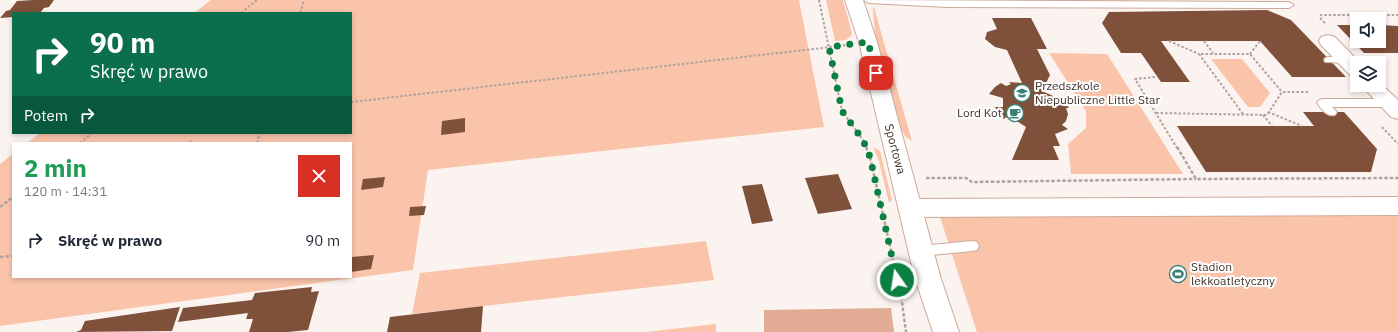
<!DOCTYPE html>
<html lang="pl">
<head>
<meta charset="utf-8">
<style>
	body { margin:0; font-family:"IBM Plex Sans",sans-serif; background:#f2f2f3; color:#1f2937; height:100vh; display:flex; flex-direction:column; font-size:15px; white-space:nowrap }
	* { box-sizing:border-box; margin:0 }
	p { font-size:13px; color:#747a83 }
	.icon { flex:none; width:22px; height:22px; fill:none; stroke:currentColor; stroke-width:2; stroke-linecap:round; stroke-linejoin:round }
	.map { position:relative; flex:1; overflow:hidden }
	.side { position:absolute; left:12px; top:142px; width:340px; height:136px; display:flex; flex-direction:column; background:#fff; border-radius:0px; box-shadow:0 2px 6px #0003 }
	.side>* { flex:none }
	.hud { position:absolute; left:12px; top:12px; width:340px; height:122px; border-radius:0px; box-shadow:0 2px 6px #0003; background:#0b6e4f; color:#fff; overflow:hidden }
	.tools { position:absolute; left:1350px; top:12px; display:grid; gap:8px }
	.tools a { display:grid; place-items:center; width:36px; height:36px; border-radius:0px; background:#fff; box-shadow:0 2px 6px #0003; font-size:20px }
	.pin { position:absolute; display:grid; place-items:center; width:34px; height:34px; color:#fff; margin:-17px; border-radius:8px; box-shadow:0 2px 6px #0006 }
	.me { position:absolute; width:44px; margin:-22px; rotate:347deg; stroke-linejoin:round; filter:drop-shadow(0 0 3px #0008) }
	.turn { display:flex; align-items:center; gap:14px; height:84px; padding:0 12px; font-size:18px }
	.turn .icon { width:52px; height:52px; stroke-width:2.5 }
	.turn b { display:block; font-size:28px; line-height:34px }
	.then { display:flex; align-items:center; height:38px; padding:0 12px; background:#0003; gap:8px; font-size:15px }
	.round { display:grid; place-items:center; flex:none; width:42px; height:42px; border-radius:0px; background:#f2f2f3 }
	.summary { display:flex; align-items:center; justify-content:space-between; height:68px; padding:0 12px }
	h1 { font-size:24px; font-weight:700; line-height:30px; color:#1e9e55 }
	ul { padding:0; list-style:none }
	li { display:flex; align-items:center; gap:12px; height:60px; padding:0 12px }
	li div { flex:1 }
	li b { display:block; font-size:15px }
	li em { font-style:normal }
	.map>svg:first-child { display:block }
</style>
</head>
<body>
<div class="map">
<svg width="1398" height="332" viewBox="0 0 1398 332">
	<rect width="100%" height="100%" fill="#fbf3ef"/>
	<path fill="#fac4ab" d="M211,0H799L824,127L428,170L413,270L0,326V164L13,154V277H351V143H27L40,133H351V13H194Z
		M826,0H843L852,33L851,36L846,40L835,41Z
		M875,8V11L912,141L905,136L901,129L875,36L873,9Z
		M1049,53L1107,54L1183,174H1071L1068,144L1086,128V111Z
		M1211,59H1242L1270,93L1260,107H1248Z
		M873,147L880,151L892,200L889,203L879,161Z
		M1398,215V332H977L940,217Z
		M706,241L714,280L412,314L420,273Z
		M716,324V332H646Z"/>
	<path fill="#e1ac93" d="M891,308L894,332H764V310Z"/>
	<path fill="#7f503a" d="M33,0H54L49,7L44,8L40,13H13V17L0,18L6,11L10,10L17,1Z
		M1267,10L1291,20L1346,77H1292L1260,41H1161L1190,82H1161L1141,53H1121L1102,23L1109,12Z
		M992,18H1031L1047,49H1037L1050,75L1042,91L1053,96L1062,103H1065L1069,108H1066L1068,114L1066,121L1062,125L1068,129L1055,134L1060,146H1053L1059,160H1012L1026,127L1009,116L1003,119L995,107H1003V98L989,94L995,87L1001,83L1006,86L1011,84L1009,82L1022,83L1007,50L995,47L985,39L987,32L997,29Z
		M1337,25H1357V41H1379V25L1398,26V53H1364Z
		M1303,112H1344L1377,149L1371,172H1206L1177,126H1314Z
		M465,118V132L441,135L442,121Z
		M838,174L852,209L818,214L805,178Z
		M385,177L383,187L361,190L363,179Z
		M762,184L773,221L752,224L742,186Z
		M426,206L424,215L409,216L410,207Z
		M374,255L371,269L351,272L352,257Z
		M312,287L311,292L319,291L308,330L288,332H249L253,319H246L248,313L178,322L183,308L252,300L255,293Z
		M483,306L481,332H387L390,317Z
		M180,307L172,331L76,332L81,330L85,321Z"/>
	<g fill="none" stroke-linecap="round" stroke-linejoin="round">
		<g stroke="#cea998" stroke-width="2">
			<path id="service" d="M864,0L1289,2L1294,5L1289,8L947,7L869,3Z
				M1329,57H1347L1352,60L1347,63L1325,62L1324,60L1325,58Z
				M1323,99H1390L1394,100L1396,103L1394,106L1390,107H1332L1337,112L1335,115C1327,117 1322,110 1317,103L1319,100Z
				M972,241L977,242L979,246L977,250L972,251L921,256L916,255L914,251L916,247L921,246Z"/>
		</g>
		<g stroke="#cea998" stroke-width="2">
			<path id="minor" d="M1328,35L1335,37L1360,63H1357V77L1350,75L1321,45L1319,41L1321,37Z
				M1379,82L1398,100V119L1391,117L1361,85H1379Z
				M1398,197V215L911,217L903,214L899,208L903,202L911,199Z"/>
		</g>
		<g stroke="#cea998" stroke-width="2">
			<path id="tertiary" d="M845,0H863L877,42L941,279L959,332H933L915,279L859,42Z"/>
		</g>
		<path stroke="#aea39e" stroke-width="2" stroke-dasharray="2.5 2" stroke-linecap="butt" d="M819,0L842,111L863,140L866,148
			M241,13L257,0
			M300,13L304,0
			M1363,15L1367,19
			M1325,23L1320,18L1321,15H1398
			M1169,41L1199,54
			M1204,41L1213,53
			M1250,54L1260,41
			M1155,77L1135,79L1177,148
			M351,102L848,45
			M1268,112L1302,126
			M1156,113L1267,115L1282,92H1310
			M1243,114L1199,54H1250L1282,92
			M1263,115L1272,126
			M1382,127L1398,144
			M80,143L92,133
			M190,143L192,139
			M257,143L260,133"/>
		<path stroke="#aea39e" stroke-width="2.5" stroke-dasharray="3.5 2" stroke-linecap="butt" d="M866,147L870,157L901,295L906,332
			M1177,147L1196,179L1398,178
			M926,178H966L972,182L1196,179
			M0,207L13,197
			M0,257L13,256"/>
		<use href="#service" fill="#fff" fill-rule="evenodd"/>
		<use href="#minor" fill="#fff" fill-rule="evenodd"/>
		<use href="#tertiary" fill="#fff" fill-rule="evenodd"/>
	</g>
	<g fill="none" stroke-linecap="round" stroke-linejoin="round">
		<path stroke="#0b8043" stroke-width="7" stroke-dasharray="0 12.6" d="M876,73L868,42L829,47L842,111L863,140L870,157L897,280"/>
	</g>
	<defs>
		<g id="school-ring" transform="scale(0.9)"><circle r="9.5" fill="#fff" stroke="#398078" stroke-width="1.5"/><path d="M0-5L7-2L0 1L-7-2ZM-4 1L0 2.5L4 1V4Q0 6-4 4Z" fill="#398078"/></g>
		<g id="cafe-ring" transform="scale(0.9)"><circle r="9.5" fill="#fff" stroke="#398078" stroke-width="1.5"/><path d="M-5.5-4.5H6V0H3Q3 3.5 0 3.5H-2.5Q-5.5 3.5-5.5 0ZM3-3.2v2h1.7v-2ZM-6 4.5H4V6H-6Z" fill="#398078"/></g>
		<g id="stadium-ring" transform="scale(0.9)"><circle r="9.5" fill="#fff" stroke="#398078" stroke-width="1.5"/><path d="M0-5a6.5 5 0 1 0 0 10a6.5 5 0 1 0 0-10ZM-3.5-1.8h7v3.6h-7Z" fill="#398078"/></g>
	</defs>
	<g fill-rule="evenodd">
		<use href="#school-ring" x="1022" y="93"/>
		<use href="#cafe-ring" x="1015" y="113"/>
		<use href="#stadium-ring" x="1178" y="274"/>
	</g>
	<g text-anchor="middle" stroke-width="4" stroke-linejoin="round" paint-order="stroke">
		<g font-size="12" fill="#41322b" stroke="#fff" text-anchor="start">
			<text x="1035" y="90">Przedszkole<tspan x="1035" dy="14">Niepubliczne Little Star</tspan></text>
			<text x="1002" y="117" text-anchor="end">Lord Kot</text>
			<text x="1191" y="271">Stadion<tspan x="1191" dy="14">lekkoatletyczny</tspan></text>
		</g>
		<g font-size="12" fill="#41322b" stroke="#fff">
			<text transform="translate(895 149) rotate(75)" y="4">Sportowa</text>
		</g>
	</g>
</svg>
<div class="tools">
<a><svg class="icon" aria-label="sound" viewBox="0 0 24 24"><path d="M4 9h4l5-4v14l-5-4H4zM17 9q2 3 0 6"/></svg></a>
<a><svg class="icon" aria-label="layers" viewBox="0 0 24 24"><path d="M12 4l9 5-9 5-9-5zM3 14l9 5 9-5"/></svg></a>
</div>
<div class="pin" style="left:876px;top:73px;background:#d93025"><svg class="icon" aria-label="arrive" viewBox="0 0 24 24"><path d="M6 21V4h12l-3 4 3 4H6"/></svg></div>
<svg class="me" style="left:897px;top:280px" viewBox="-20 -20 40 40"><circle r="17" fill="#0b8043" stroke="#fff" stroke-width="3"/><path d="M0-11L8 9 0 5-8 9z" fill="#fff"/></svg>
<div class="hud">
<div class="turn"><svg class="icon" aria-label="right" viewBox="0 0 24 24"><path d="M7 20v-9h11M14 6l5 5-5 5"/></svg><div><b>90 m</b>Skręć w prawo</div></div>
<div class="then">Potem<svg class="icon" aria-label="right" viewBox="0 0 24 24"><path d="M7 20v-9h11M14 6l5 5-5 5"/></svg></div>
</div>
<section class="side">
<div class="summary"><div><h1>2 min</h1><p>120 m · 14:31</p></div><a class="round" style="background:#d93025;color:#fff"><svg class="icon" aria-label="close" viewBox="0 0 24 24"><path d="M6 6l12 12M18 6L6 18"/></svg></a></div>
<ul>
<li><svg class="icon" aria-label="right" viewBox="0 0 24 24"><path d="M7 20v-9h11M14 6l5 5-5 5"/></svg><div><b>Skręć w prawo</b></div><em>90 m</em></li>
</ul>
</section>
</div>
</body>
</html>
